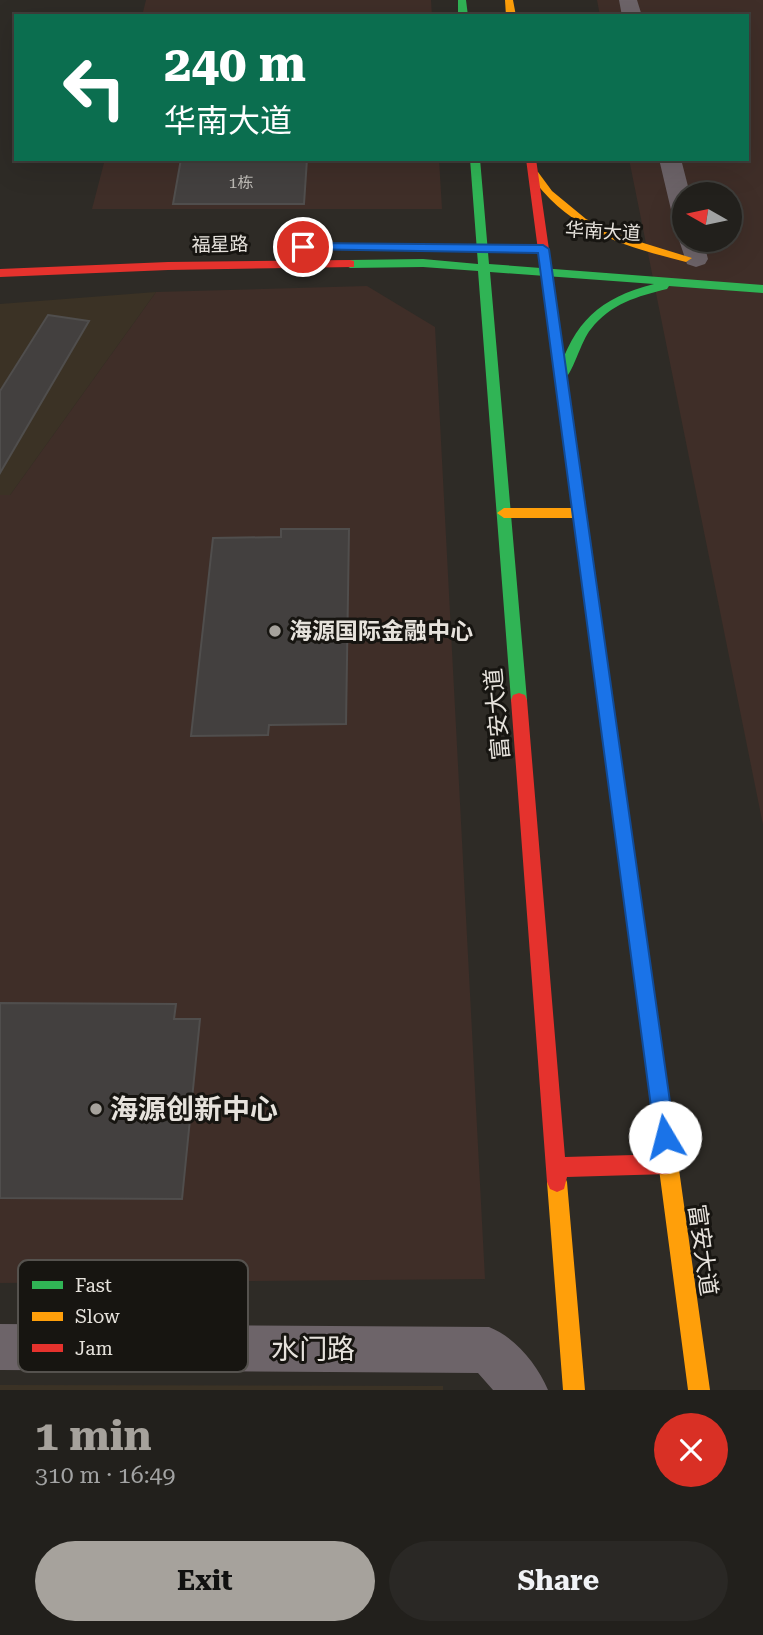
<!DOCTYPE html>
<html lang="en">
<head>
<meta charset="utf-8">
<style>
	body { margin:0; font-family:"Roboto Serif","Noto Sans SC",serif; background:#2a2825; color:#f1f3f6; height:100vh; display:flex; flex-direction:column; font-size:26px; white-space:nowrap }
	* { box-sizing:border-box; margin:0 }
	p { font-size:23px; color:#a2a3a3 }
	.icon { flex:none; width:38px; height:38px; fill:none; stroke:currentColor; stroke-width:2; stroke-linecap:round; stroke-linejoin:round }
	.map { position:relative; height:1390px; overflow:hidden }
	.panel { display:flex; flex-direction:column; background:#22201c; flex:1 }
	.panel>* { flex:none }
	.banner { position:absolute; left:14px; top:14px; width:735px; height:147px; border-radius:0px; box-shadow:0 7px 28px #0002,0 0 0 2px #3f3e3b; background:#0b6e4f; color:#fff; overflow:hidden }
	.needle { width:46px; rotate:279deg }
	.controls { position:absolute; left:672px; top:182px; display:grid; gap:14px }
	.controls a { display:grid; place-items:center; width:70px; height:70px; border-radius:50%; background:#22201c; box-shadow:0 7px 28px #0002,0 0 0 2px #3f3e3b; font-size:35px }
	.pin { position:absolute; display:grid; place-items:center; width:60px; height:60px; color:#fff; margin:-30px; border:4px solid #fff; border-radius:50%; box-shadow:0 2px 7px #0007 }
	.me { position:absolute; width:77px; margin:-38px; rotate:352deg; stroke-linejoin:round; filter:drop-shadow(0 0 5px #0008) }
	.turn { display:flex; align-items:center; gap:24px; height:147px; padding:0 35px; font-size:32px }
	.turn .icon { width:91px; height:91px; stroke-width:2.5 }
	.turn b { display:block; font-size:49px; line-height:60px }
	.round { display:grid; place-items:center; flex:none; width:74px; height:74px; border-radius:37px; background:#2a2825 }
	.head { display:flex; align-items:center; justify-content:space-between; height:119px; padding:0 35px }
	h1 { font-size:42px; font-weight:700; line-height:52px; color:#a6a29c }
	.cta { display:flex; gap:14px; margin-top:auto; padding:14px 35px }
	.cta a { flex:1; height:80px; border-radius:42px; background:#a6a29c; color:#111; font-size:28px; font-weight:700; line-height:80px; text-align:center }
	.cta a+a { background:#2a2825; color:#f1f3f6 }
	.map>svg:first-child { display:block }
</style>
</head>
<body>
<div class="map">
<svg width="763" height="1390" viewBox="0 0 763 1390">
	<rect width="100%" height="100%" fill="#2e2b26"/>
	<path fill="#3f2e28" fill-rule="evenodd" d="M146,0H431L432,16H142Z
		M597,0H763V825L629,159H747V16H600ZM684,194H730V240H684Z
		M105,159H439L442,209H92Z
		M367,286L435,327L485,1279L0,1283V495H10L156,292Z"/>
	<path fill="#3b3225" d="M156,292L10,495H0V304Z
		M0,1385L443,1386V1390H0Z"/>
	<path fill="#43403f" stroke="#504e4d" stroke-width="2" d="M181,159H307L304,204H173Z
		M48,315L89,321L0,473V391Z
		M281,529H349L346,724L269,725L268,735L191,736L213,538L281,537Z
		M0,1003L176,1004L174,1019H200L182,1199L0,1198Z"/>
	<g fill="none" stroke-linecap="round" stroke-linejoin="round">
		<path fill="#6d6469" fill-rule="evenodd" d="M619,0H637L642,16H622Z
			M659,159H681L690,194H684V221L676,219L672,214Z
			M684,234V240H703L708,259L705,264L696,267L687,264L679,240Z
			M0,1324L489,1327C515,1337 537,1364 548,1390H493L478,1373L0,1370Z"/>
		<path fill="#30b455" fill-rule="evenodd" d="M458,0H466L468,16H458Z
			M470,159H480L489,264L763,285V293L669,286L667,289C638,296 610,304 591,329C581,340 572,377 563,380L557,376C574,322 599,298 654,284L490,272L527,700L525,705L519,707L513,705L511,700L478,271L423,267L350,268L344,264L350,260L423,259L478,264Z
			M577,488L584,493L650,963L647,969L641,972L635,969L632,963L570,493Z"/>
		<path fill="#ff9f0a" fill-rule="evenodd" d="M505,0H513L516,16H506Z
			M530,172H538L552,191L586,219L624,237L692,258L686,262C620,245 570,231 529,174Z
			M504,508H579L586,513L579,518H504L497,513Z
			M641,954L647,957L650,963L710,1390H688L632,963L635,957Z
			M557,1172L564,1175L567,1182L585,1390H563L547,1182L550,1175Z"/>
		<path fill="#e5322d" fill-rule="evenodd" d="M526,159H536L584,493L577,498L570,493Z
			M350,260L354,261V267L168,270L0,277V269L168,262Z
			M519,693L525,695L527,700L565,1157L668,1154L675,1157L678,1164L675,1171L668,1174L567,1177L564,1189L557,1192L550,1189L547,1182L511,700L513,695Z"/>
	</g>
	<path fill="#1a73e8" stroke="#114b97" stroke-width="2" d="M303,243L543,245L549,249L675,1137L672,1144L665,1147L657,1144L655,1137L538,253L299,249V244Z"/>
	<g fill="#a6a29c" stroke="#171511" stroke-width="2.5">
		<circle cx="275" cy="631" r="7"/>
		<circle cx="96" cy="1109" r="7"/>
	</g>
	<g text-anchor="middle" stroke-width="6" stroke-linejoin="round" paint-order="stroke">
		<g font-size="16" fill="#bdbab5">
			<text x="241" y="188">1栋</text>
		</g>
		<g font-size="19" fill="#e6e2dc" stroke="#171511">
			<text transform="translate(603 231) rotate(3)" y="7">华南大道</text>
			<text transform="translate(220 244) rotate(-1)" y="7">福星路</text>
		</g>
		<g font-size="23" font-weight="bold" fill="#e6e2dc" stroke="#171511" text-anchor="start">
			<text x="289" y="639">海源国际金融中心</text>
		</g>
		<g font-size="23" fill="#e6e2dc" stroke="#171511">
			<text transform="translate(497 714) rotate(-95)" y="8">富安大道</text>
			<text transform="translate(703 1250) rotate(82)" y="8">富安大道</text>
		</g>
		<g font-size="28" font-weight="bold" fill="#e6e2dc" stroke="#171511" text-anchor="start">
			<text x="110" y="1119">海源创新中心</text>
		</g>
		<g font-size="28" fill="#e6e2dc" stroke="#171511">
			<text x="313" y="1359">水门路</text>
		</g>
	</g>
	<rect x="18" y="1260" width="230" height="112" rx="10" fill="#171511" stroke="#55524e" stroke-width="2"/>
	<rect x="32" y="1281" width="31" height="8" fill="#30b455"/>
	<rect x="32" y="1312" width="31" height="9" fill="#ff9f0a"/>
	<rect x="32" y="1344" width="31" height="8" fill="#e5322d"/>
	<g font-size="19" fill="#e6e2dc">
		<text x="75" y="1292">Fast</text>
		<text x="75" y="1323">Slow</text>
		<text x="75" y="1355">Jam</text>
	</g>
</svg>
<div class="controls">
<a><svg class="needle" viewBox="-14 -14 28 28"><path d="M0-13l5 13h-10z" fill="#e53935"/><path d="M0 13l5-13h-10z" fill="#a2a3a3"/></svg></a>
</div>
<div class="pin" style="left:303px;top:247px;background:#d93025"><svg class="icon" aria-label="arrive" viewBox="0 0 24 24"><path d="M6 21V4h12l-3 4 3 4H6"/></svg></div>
<svg class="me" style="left:665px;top:1137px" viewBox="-20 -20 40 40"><circle r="19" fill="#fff"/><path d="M0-13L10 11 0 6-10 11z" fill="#1a73e8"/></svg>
<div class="banner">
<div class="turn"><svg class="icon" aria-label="left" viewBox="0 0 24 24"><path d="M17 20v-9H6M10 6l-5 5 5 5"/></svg><div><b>240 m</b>华南大道</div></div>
</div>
</div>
<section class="panel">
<div class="head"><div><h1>1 min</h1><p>310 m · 16:49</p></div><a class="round" style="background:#d93025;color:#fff"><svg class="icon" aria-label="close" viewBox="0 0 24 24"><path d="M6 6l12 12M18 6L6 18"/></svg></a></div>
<div class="cta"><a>Exit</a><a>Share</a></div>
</section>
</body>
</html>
